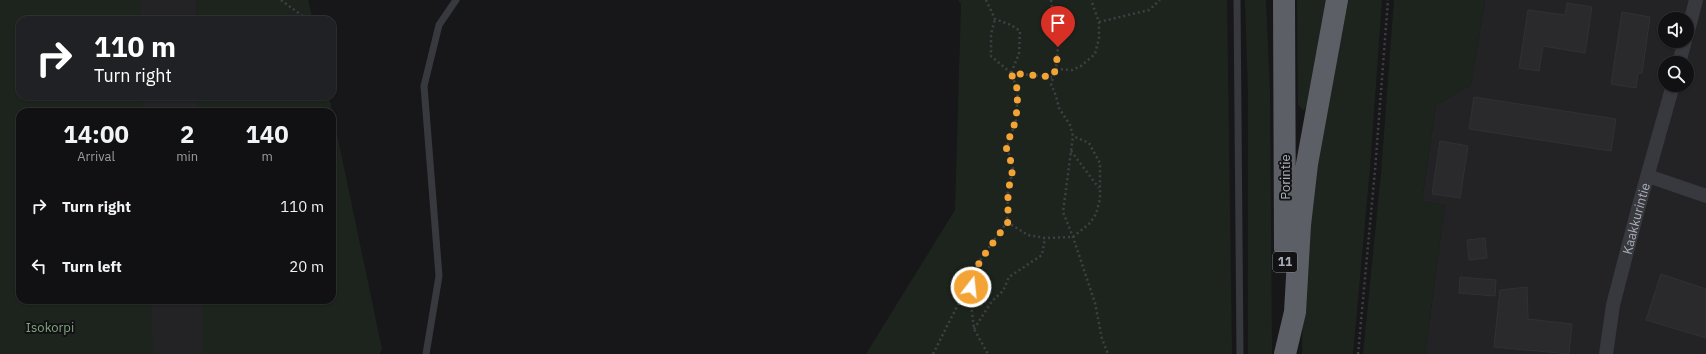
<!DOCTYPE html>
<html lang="en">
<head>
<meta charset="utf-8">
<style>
	body { margin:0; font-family:"IBM Plex Sans",sans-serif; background:#1a1a1c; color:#f1f3f6; height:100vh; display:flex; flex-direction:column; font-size:15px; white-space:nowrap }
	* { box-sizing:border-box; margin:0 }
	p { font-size:13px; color:#9c9da0 }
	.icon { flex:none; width:22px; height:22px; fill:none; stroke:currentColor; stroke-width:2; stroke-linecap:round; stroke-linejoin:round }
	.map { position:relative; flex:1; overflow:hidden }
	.panel { position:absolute; left:16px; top:108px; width:320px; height:196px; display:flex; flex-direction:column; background:#111113; border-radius:12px; box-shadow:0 1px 3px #0004,0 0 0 1px #303133 }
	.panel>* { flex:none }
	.top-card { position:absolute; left:16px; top:16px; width:320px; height:84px; border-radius:12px; box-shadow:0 1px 3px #0004,0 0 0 1px #303133; background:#202124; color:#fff; overflow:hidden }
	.tools { position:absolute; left:1658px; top:12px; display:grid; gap:8px }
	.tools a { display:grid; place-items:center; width:36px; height:36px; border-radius:50%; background:#111113; box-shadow:0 1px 3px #0004,0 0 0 1px #303133; font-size:20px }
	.pin { position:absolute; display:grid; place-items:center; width:34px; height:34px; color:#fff; margin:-41px -17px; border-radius:50% 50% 50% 0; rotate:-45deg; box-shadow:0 0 4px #0007 }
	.pin .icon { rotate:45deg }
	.me { position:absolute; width:44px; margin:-22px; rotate:16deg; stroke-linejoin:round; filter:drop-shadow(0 0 3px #0008) }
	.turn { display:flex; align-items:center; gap:14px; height:84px; padding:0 12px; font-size:18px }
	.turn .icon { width:52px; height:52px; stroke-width:2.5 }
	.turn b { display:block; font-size:28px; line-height:34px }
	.eta { display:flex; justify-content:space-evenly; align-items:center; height:68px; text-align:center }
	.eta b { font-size:24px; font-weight:700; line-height:28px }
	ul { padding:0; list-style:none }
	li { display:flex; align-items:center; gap:12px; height:60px; padding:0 12px }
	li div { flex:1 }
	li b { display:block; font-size:15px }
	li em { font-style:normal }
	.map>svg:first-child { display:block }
</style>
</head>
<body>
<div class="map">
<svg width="1706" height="354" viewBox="0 0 1706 354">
	<rect width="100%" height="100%" fill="#171719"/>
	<path fill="#232326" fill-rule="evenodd" d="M103,0H196L197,20H102Z
		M1485,0H1706V354H1425L1445,205L1422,201L1436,105L1471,85ZM1665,19H1687V41H1665ZM1665,63H1687V85H1665Z
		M102,96H198V112H103Z
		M102,300H202V354H104Z"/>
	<path fill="#1d241d" d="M0,0H140L141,20H20V96H143V112H20V300H151L153,354H0Z
		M196,0H308L313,20H197Z
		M958,0H1227L1232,354H866L955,210L961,4Z
		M1245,0H1266L1270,91L1272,354H1248V90Z
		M1297,0H1328L1307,107L1303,110L1298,105Z
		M1344,0H1382L1370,168L1353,354H1302L1304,247Z
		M1394,0H1485L1471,85L1436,105L1422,201L1445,205L1425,354H1363L1381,173Z
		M198,96H329L382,349L380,354H202V300H332V112H198Z"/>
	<path fill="#2a2a2d" stroke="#313135" d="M1567,3L1592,7L1585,53L1543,46L1539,71L1519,68L1528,10L1565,15Z
		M1622,12L1650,17L1642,73H1638L1636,88L1611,84Z
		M1474,97L1616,119L1611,151L1469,129Z
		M1440,141L1468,146L1460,198L1432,194Z
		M1485,238L1487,258L1469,260L1467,240Z
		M1661,274L1706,289V338L1646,320Z
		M1460,277L1496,280L1495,296L1459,293Z
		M1527,287L1528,319L1572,324L1569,354L1494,347L1500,290Z"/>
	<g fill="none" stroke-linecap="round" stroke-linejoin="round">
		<path stroke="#3e4045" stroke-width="2.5" stroke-dasharray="2 3" stroke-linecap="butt" d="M281,0L308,20
			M986,0L995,19L1011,25L1020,31L1019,54L1011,73
			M1051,0L1058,47L1056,69L1051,84L1056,96L1059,108L1070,125L1073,136L1063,212L1073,237L1095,303L1102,339L1108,354
			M1099,22L1149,10L1160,0
			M1056,69L1072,70L1081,66L1095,54L1099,38V22L1091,0
			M1011,73L1052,77
			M1071,151L1099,188
			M1007,222L1028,235L1045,238L1073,237L1090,223L1096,214L1100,199V163L1089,143L1073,136
			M971,280L970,296L974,329L988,354
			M974,329L992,301L1003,291L1009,277L1042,255L1045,238
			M933,354L982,257L1007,222L1008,192L1013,168L1007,147L1016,120L1018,91L1011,73L991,56V34L995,19
			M1358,354L1375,170L1388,0"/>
		<path stroke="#38393e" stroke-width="7" d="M1237,0L1240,354
			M426,354L439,276L424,86L439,25L456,0"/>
		<g stroke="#38393e" stroke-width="14">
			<path d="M1687,35L1696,0"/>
			<path d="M1679,63L1685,41"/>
			<path d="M1648,176L1706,196"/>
			<path id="s1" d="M1606,354L1613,305L1638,209L1673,85"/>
		</g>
		<path stroke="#5c6066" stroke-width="22" d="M1284,0L1285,249
			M1285,354L1295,312L1300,225L1307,164L1337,0"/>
	</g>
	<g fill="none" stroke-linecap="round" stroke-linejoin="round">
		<path stroke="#f3a435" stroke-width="7" stroke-dasharray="0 12.6" d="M971,287V278L982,258L1008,222V192L1013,168L1006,147L1016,120L1018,91L1011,73L1052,77L1056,69L1058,47"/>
	</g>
	<g text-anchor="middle" stroke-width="4" stroke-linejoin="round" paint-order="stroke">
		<rect fill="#121214" stroke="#7c8088" stroke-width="1" x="1273" y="252" width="24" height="20" rx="3"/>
		<g font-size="12" font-weight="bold" fill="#a9afb9">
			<text x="1285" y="266">11</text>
		</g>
		<g font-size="13" fill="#a9afb9" stroke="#121214">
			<text transform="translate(1285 177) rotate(-90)" y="5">Porintie</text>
			<text dy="5" stroke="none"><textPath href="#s1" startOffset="139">Kaakkurintie</textPath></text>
		</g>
		<g font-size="13" fill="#81a480" stroke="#121214">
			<text x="50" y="332">Isokorpi</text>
		</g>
	</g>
</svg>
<div class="tools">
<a><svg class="icon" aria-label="sound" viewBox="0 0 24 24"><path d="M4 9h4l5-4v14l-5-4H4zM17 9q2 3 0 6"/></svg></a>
<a><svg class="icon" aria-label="search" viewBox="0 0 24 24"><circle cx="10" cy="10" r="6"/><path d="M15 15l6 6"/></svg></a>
</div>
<div class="pin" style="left:1058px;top:47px;background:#d93025"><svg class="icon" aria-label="arrive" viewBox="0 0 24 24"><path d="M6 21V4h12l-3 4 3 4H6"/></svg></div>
<svg class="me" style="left:971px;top:287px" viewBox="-20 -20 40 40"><circle r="17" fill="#f3a435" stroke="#fff" stroke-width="3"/><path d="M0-11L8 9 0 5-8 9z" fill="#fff"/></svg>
<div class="top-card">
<div class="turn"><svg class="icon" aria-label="right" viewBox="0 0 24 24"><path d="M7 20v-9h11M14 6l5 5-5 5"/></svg><div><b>110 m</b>Turn right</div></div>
</div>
<section class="panel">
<div class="eta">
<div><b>14:00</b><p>Arrival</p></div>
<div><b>2</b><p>min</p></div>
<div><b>140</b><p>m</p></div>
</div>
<ul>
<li><svg class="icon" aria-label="right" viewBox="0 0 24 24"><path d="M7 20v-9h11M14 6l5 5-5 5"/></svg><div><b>Turn right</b></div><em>110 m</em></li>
<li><svg class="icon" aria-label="left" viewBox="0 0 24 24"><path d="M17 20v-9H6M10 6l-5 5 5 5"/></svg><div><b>Turn left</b></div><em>20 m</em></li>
</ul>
</section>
</div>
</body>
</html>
